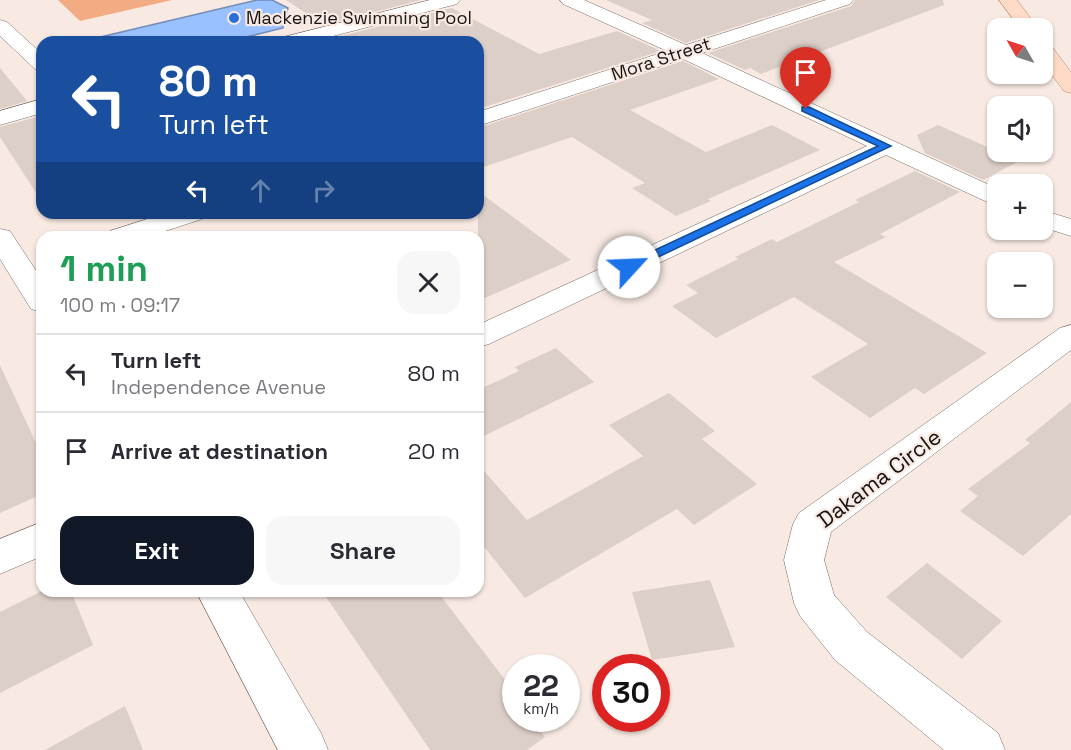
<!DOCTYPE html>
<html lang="en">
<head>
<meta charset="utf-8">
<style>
	body { margin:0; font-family:"Space Grotesk",sans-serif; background:#f7f7f7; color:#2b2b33; height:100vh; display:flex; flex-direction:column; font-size:22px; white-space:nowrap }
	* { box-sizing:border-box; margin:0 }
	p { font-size:20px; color:#7c7c81 }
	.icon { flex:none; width:33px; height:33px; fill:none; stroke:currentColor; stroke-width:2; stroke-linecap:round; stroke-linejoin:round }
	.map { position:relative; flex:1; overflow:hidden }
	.sheet { position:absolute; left:36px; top:231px; width:448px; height:366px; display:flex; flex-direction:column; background:#fff; border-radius:18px; box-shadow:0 2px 4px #0004 }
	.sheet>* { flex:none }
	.top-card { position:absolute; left:36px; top:36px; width:448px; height:183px; border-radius:18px; box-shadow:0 2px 4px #0004; background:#1a4fa0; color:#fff; overflow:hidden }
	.needle { width:39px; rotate:309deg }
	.fabs { position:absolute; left:987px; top:18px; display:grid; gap:12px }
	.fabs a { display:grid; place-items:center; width:66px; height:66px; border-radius:12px; background:#fff; box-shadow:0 2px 4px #0004; font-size:30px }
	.speed { position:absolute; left:502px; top:654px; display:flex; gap:12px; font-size:30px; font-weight:700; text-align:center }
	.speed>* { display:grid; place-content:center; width:78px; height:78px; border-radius:50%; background:#fff; box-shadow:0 2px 4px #0004; line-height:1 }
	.speed small { font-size:15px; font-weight:400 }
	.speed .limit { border:9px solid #d22; background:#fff; color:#111 }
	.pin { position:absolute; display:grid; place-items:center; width:51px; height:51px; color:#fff; margin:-62px -26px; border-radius:50% 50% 50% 0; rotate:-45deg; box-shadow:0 0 6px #0007 }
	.pin .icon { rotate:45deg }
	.me { position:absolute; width:66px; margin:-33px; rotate:65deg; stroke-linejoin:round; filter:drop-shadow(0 0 4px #0008) }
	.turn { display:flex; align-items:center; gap:21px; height:126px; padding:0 24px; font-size:27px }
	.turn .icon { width:78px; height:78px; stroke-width:2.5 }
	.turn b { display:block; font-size:42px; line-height:51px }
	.lanes { display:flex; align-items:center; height:57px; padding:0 24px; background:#0003; justify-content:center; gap:30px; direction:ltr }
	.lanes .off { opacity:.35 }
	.round { display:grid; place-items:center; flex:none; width:63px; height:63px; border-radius:18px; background:#f7f7f7 }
	.summary { display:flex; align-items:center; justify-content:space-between; height:102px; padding:0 24px }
	h1 { font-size:36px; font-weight:700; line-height:45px; color:#1e9e55 }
	.action { display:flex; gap:12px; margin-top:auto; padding:12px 24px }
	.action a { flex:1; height:69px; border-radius:18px; background:#111827; color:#fff; font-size:24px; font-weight:700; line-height:69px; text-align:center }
	.action a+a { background:#f7f7f7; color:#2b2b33 }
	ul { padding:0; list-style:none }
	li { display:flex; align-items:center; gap:18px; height:78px; padding:0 24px; border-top:2px solid #e1e1e2 }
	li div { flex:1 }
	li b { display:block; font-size:22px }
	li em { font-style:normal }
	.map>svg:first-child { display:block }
</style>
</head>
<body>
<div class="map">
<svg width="1071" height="750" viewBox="0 0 1071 750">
	<rect width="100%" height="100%" fill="#f8eae3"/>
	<path fill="#f3ab83" d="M58,0H172L80,21Z"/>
	<path fill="#9ac1ff" stroke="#738db7" stroke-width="1.5" d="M257,0H272L288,8L283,28L226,42H95L92,39Z"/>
	<path fill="#dccfc7" d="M286,0H421L324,25Z
		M606,0H819L686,43L642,23L652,20Z
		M855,0H943L944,5L761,74L750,68L745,70L708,53L851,6Z
		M452,8L539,54L617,31L661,51L478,109V42H350L341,36Z
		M683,61L719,79L630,110L706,152L772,125L820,150L708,199L711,201L676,216L632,188L645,183L572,137L478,169V128Z
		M0,68L27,101L0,109Z
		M40,116L42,119V202L0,137V127Z
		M938,125L1019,161L983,180L925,153L917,135Z
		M915,171L960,192L880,234L886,237L834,262L987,353L924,394L915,388L870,418L811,377L868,344L794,297L716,338L672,306L698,293L686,285L738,259L735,257L772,239L777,242L859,202L855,200Z
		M478,191L571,260L478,301Z
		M556,348L594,382L478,439V390L519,371L515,367Z
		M0,365L42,456V494L0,513Z
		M669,393L715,431L702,439L757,484L694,525L677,509L525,598L478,539V464L527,520L643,456L609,425Z
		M1071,402V514L1023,556L960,511L978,496L968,489L1030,443L1025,440Z
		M927,563L1002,621L962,659L886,597Z
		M710,580L735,647L652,660L632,592Z
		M42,591H71L93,645L0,693V612Z
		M322,591H437L516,694V718H531L545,737L527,750H430Z
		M125,706L143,750H45Z"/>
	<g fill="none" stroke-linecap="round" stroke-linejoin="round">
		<g stroke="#766a63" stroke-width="1">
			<path id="minor" d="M430,0H460L457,4L310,42H277L280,38Z
				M560,0H584L686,45L826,0H853L850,4L702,53L998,189V207L886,155L489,344L478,347V325L867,146L683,59L478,126V112L667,51L563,4Z
				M0,20L7,22L42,54V71L35,69L0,36Z
				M42,99V113L0,125V111Z
				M1042,210L1071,219V236L1042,227Z
				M166,213H206L202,219L147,237H106L110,231Z
				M0,229L10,231L42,280V312L31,309L0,259Z
				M1071,325V350L831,532L824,560L834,595L867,632L998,733L1005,750H944L835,660L800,616L794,603L784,560L793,524L799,513L1060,328Z
				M42,522V556L0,574V539Z
				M196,591H239L321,733L328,750H278Z"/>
		</g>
		<g stroke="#ac856e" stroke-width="1">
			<path id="primary" d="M999,0H1017L1038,28H1020Z
				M1042,41L1049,43L1071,72V93L1064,91L1042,62Z"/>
		</g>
		<use href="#minor" fill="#fff" fill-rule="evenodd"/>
		<use href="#primary" fill="#fedac7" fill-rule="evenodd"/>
	</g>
	<path fill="#1a73e8" stroke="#114b97" stroke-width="1.5" d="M802,107H809L891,146L633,269H625V264L878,146L802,111Z"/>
	<circle fill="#286fdb" stroke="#f8eae3" stroke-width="2" cx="234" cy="18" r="6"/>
	<g text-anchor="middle" stroke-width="4.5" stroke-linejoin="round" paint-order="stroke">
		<g font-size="18" fill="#171310" stroke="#f8eae3" text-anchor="start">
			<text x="246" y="24">Mackenzie Swimming Pool</text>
		</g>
		<g font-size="18" fill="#171310" stroke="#f8eae3">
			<text transform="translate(661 59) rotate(-18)" y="6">Mora Street</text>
		</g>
		<g font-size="22" fill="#171310" stroke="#f8eae3">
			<text transform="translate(879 478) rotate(-37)" y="8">Dakama Circle</text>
		</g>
	</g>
</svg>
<div class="fabs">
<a><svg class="needle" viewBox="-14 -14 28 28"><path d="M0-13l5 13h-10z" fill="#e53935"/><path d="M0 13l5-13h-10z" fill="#7c7c81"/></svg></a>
<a><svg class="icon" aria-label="sound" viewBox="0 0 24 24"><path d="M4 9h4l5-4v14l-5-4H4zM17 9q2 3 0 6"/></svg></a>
<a>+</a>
<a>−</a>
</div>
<div class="speed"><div>22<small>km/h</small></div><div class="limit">30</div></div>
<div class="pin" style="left:806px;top:109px;background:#d93025"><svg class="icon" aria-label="arrive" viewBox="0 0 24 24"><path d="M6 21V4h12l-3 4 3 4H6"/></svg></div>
<svg class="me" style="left:629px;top:267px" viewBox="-20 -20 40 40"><circle r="19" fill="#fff"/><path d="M0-13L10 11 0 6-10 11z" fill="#1a73e8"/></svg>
<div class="top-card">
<div class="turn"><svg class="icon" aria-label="left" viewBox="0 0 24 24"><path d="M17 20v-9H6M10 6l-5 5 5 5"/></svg><div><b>80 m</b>Turn left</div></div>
<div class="lanes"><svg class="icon" aria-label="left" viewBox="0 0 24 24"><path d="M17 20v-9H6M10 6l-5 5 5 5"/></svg><svg class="icon off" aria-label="ahead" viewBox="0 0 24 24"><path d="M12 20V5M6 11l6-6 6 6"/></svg><svg class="icon off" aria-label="right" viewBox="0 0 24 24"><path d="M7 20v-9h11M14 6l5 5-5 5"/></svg></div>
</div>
<section class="sheet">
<div class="summary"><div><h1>1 min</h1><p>100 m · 09:17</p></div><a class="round"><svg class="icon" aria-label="close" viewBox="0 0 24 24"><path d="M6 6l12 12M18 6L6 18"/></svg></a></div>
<ul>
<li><svg class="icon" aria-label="left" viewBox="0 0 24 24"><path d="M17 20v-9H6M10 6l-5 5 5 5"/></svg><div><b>Turn left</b><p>Independence Avenue</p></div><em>80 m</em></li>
<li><svg class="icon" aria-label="arrive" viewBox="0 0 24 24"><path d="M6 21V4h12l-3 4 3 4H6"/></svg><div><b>Arrive at destination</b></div><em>20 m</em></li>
</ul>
<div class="action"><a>Exit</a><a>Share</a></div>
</section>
</div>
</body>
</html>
